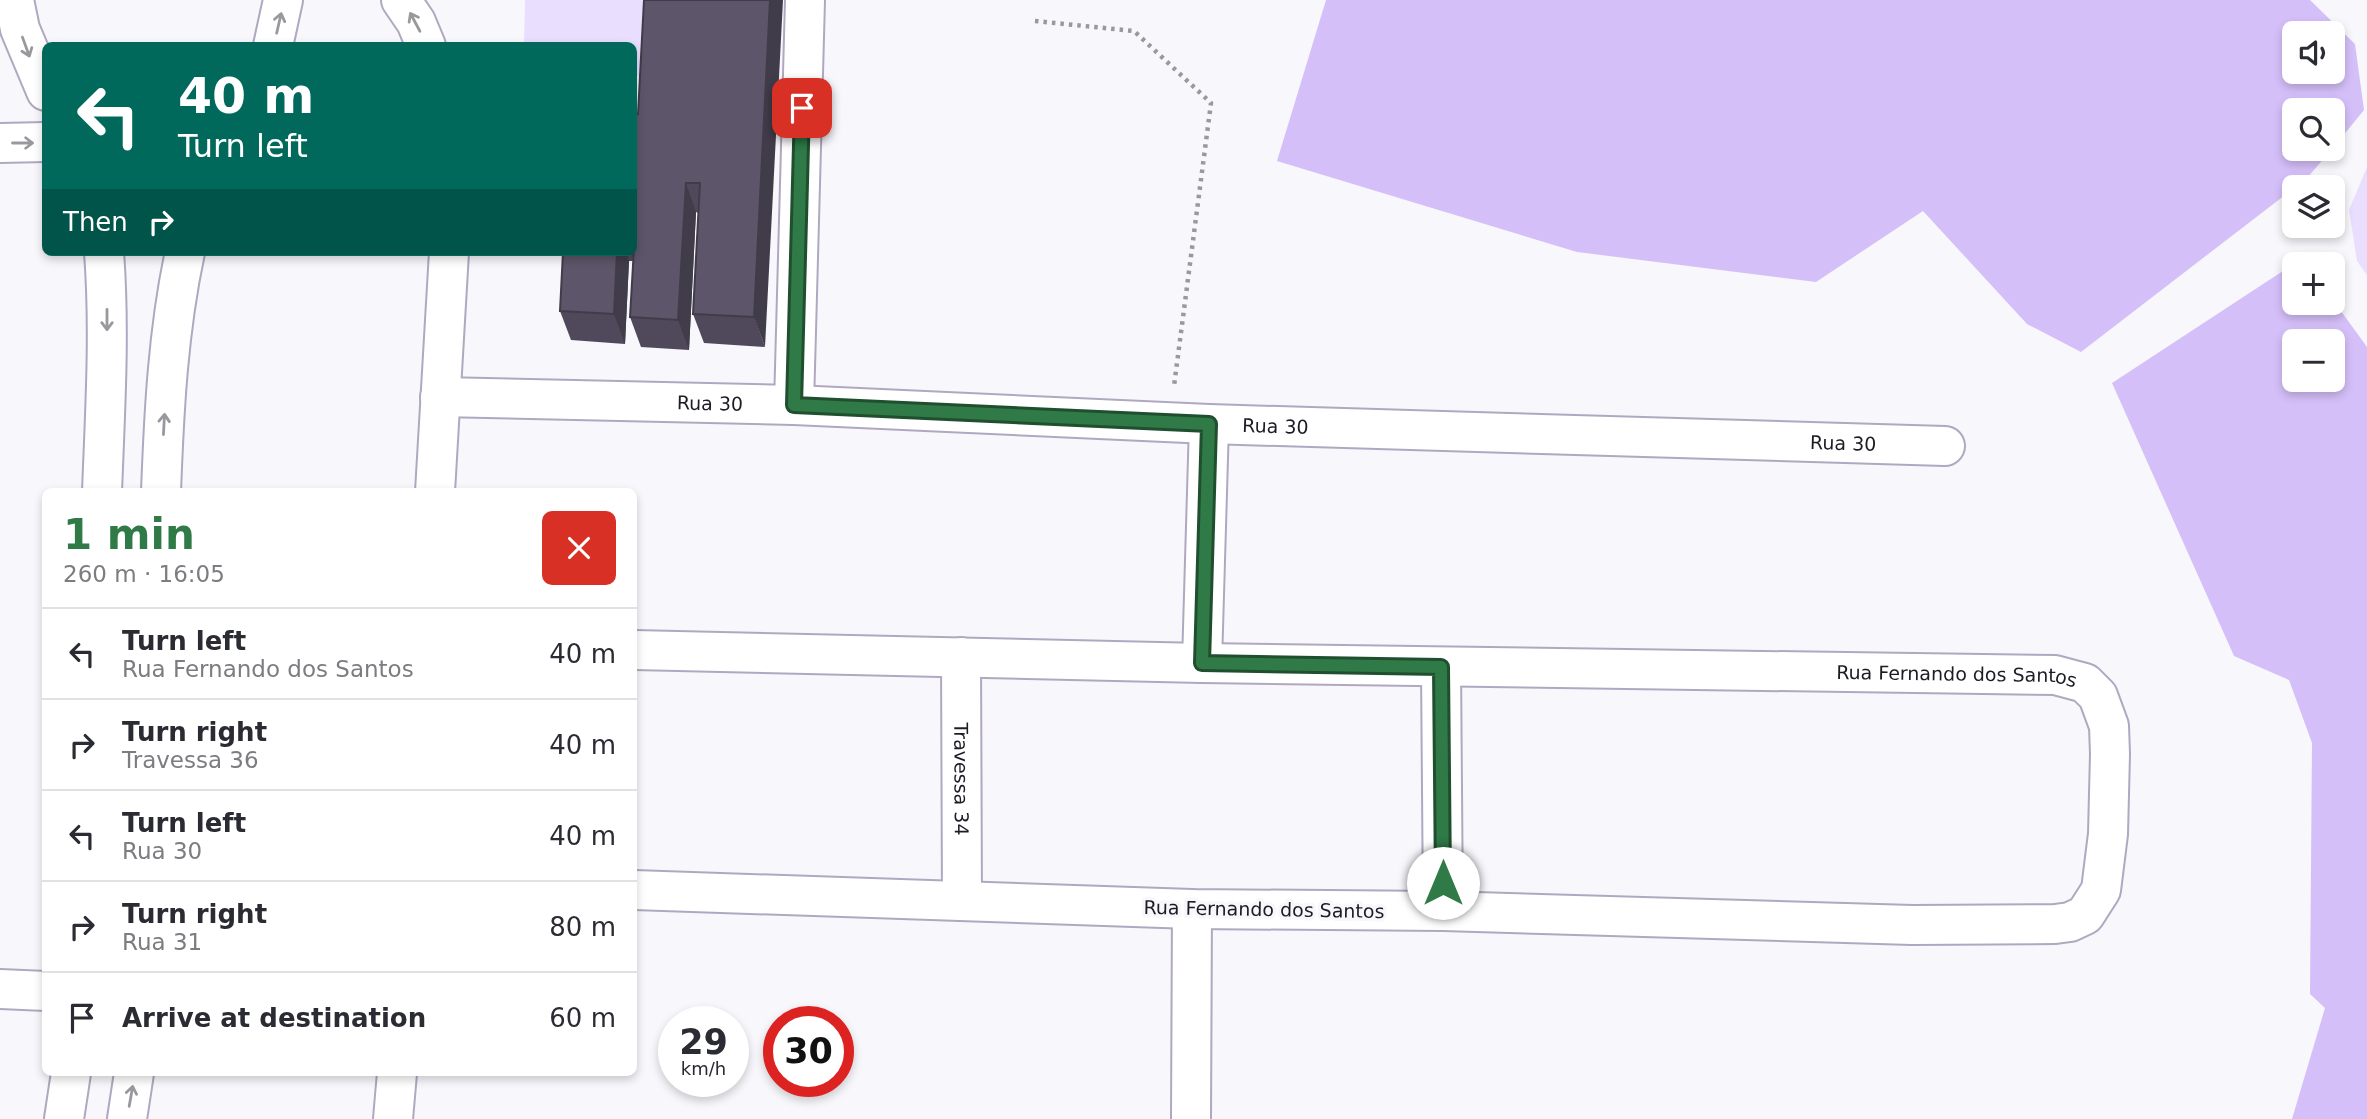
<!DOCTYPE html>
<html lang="en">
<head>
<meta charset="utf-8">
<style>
	body { margin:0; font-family:"DejaVu Sans",sans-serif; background:#f2f2f3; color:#2b2b33; height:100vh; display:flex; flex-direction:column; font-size:26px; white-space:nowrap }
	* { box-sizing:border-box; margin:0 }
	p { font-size:23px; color:#7c7c81 }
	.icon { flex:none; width:38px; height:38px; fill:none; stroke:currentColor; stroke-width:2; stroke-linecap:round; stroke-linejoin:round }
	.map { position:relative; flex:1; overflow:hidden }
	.drawer { position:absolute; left:42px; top:488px; width:595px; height:588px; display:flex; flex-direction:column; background:#fff; border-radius:10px; box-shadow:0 4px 10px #0003 }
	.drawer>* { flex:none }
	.top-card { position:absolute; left:42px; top:42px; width:595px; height:214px; border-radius:10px; box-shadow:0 4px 10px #0003; background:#00695c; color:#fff; overflow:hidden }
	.tools { position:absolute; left:2282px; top:21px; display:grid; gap:14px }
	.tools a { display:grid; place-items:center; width:63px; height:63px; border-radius:10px; background:#fff; box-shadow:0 4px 10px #0003; font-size:35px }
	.speed { position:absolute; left:658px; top:1006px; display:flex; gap:14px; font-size:35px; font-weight:700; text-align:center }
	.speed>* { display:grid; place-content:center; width:91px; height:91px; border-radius:50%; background:#fff; box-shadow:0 4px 10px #0003; line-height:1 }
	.speed small { font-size:18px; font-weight:400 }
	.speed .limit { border:10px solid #d22; background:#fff; color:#111 }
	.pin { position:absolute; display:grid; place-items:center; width:60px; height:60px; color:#fff; margin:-30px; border-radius:14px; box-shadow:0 4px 10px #0006 }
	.me { position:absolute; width:77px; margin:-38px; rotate:0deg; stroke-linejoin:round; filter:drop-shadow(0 0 5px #0008) }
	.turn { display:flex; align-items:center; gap:24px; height:147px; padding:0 21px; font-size:32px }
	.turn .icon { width:91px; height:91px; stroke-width:2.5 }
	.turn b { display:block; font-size:49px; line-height:60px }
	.then { display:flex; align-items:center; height:66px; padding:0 21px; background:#0003; gap:14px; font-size:26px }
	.round { display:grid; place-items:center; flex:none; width:74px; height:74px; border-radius:10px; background:#f2f2f3 }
	.summary { display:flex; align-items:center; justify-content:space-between; height:119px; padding:0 21px }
	h1 { font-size:42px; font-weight:700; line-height:52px; color:#2f7a47 }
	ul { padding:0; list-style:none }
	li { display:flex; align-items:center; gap:21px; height:91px; padding:0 21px; border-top:2px solid #e1e1e2 }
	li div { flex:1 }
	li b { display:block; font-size:26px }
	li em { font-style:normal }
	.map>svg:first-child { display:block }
</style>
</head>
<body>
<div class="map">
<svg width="2367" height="1119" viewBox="0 0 2367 1119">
	<rect width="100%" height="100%" fill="#f8f7fc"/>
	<path fill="#eadeff" d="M525,0H645L641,76H634V46H524Z
		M2367,167V275L2357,261L2349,210Z"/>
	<path fill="#d5bff9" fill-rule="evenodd" d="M1326,0H2310L2355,44L2364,110L2333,148V110H2294V149H2332L2307,178L2081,352L2027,324L1923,211L1816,282L1577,252L1277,161ZM2294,33H2333V72H2294Z
		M2294,268V303H2333V300L2367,347V1119H2292L2325,1008L2310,994L2312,743L2289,680L2234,656L2112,383L2286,269ZM2294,341H2333V380H2294Z"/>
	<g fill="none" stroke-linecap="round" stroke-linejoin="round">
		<g stroke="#b0a8c0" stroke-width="42">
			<g id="minor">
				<path id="s1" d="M440,397L794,405L1209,424L1945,446"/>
				<path d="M794,405L805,0"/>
				<path id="s2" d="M634,650L1202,663L2055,675L2085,683L2098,696L2109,726L2110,754L2108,834L2101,890L2085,915L2070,922L2055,924L1912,925L1443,911L1192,909L634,890"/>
				<path id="s3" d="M961,657L962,901"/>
				<path d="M1202,663L1209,424"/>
				<path d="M1441,667L1443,911"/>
				<path d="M1191,1119L1192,909"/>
			</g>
		</g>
		<g stroke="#b0a8c0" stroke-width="42">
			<path id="tertiary" d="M14,0L20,29L46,91
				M401,0L416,22L426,46
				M273,46L283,0
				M0,143L46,142
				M102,492C105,412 110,332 104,252
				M161,492C164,411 168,331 185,252
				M435,492L449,252
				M0,989L46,991
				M64,1119L71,1073
				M127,1119L134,1073
				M393,1119L397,1073"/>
		</g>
		<path stroke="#9a989f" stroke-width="4.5" stroke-dasharray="3.5 5" stroke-linecap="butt" d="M1035,21L1134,31L1211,103L1174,386"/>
		<use href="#minor" stroke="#fff" stroke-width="38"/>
		<use href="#tertiary" stroke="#fff" stroke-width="38"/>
	</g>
	<path fill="#50495b" d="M644,0L765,347L704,343L693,314L698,213L696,212L689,350L641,347L630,317L633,261H629L625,344L571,340L560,311L563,252H634V113L638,114Z"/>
	<path fill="#413c4a" d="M770,0H783L765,347L754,317Z
		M686,183L696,212L689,350L678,320Z
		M617,252H626L629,261L625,344L614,314Z"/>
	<path fill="#5d556a" stroke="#413c4a" stroke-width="2" d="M644,0H770L754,317L693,314L700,183H686L678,320L630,317L635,231H634V113L638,114Z
		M563,252H617L614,314L560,311Z"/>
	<defs><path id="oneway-shaft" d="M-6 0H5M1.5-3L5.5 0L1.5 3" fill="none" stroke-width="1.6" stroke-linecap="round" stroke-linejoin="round" transform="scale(1.75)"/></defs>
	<g stroke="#9a989c">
		<use href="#oneway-shaft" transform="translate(415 22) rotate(-118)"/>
		<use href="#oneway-shaft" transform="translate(279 23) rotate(-77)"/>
		<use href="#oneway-shaft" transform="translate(26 47) rotate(70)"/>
		<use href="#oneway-shaft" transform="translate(23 143)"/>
		<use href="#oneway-shaft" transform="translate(107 320) rotate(90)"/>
		<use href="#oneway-shaft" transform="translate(164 424) rotate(-87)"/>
		<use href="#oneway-shaft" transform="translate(131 1096) rotate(-80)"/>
	</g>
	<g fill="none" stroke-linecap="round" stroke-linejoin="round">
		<g stroke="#1f4f2e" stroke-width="18">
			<path id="route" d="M802,108L794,405L1209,424L1202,663L1441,667L1443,883"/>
		</g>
		<use href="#route" stroke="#2f7a47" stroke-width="12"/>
	</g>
	<g text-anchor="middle" stroke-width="7" stroke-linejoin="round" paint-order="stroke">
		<g font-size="19" fill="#1e1b24" stroke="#f8f7fc">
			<text dy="7" stroke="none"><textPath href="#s1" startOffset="270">Rua 30</textPath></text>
			<text dy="7" stroke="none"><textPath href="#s1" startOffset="836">Rua 30</textPath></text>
			<text dy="7" stroke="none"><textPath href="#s1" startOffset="1404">Rua 30</textPath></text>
			<text dy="7" stroke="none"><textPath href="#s2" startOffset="1323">Rua Fernando dos Santos</textPath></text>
			<text dy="7" stroke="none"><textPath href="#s3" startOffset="122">Travessa 34</textPath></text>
			<text transform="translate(1264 909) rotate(1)" y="7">Rua Fernando dos Santos</text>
		</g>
	</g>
</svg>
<div class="tools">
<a><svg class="icon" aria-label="sound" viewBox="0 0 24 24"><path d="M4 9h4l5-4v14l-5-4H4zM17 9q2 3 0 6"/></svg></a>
<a><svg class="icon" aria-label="search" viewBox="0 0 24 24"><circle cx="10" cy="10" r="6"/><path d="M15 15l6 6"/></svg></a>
<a><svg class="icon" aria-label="layers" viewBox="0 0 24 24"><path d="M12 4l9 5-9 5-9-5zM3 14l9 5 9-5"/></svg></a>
<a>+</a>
<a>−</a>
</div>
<div class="speed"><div>29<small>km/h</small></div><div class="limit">30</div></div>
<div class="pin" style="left:802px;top:108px;background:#d93025"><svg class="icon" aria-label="arrive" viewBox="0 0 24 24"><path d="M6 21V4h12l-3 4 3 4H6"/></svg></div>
<svg class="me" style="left:1443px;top:883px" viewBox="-20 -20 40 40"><circle r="19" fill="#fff"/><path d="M0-13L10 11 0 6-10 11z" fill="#2f7a47"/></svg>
<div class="top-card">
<div class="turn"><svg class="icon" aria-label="left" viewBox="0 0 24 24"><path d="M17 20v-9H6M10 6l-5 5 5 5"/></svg><div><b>40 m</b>Turn left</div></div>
<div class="then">Then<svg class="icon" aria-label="right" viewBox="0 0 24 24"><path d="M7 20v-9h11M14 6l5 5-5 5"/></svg></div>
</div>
<section class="drawer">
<div class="summary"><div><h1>1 min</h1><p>260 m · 16:05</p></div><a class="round" style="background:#d93025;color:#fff"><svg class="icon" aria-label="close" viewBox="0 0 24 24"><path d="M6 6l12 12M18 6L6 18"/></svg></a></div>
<ul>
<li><svg class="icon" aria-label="left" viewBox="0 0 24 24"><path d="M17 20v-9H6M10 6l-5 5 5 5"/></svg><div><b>Turn left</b><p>Rua Fernando dos Santos</p></div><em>40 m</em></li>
<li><svg class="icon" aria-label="right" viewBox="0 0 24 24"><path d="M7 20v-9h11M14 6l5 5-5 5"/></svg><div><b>Turn right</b><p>Travessa 36</p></div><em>40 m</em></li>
<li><svg class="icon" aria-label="left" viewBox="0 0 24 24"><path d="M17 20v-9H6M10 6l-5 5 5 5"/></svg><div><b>Turn left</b><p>Rua 30</p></div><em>40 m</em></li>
<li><svg class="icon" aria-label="right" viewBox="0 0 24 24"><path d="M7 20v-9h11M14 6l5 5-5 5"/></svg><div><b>Turn right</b><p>Rua 31</p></div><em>80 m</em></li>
<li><svg class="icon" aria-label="arrive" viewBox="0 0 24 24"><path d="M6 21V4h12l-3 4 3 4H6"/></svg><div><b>Arrive at destination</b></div><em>60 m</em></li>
</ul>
</section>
</div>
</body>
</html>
